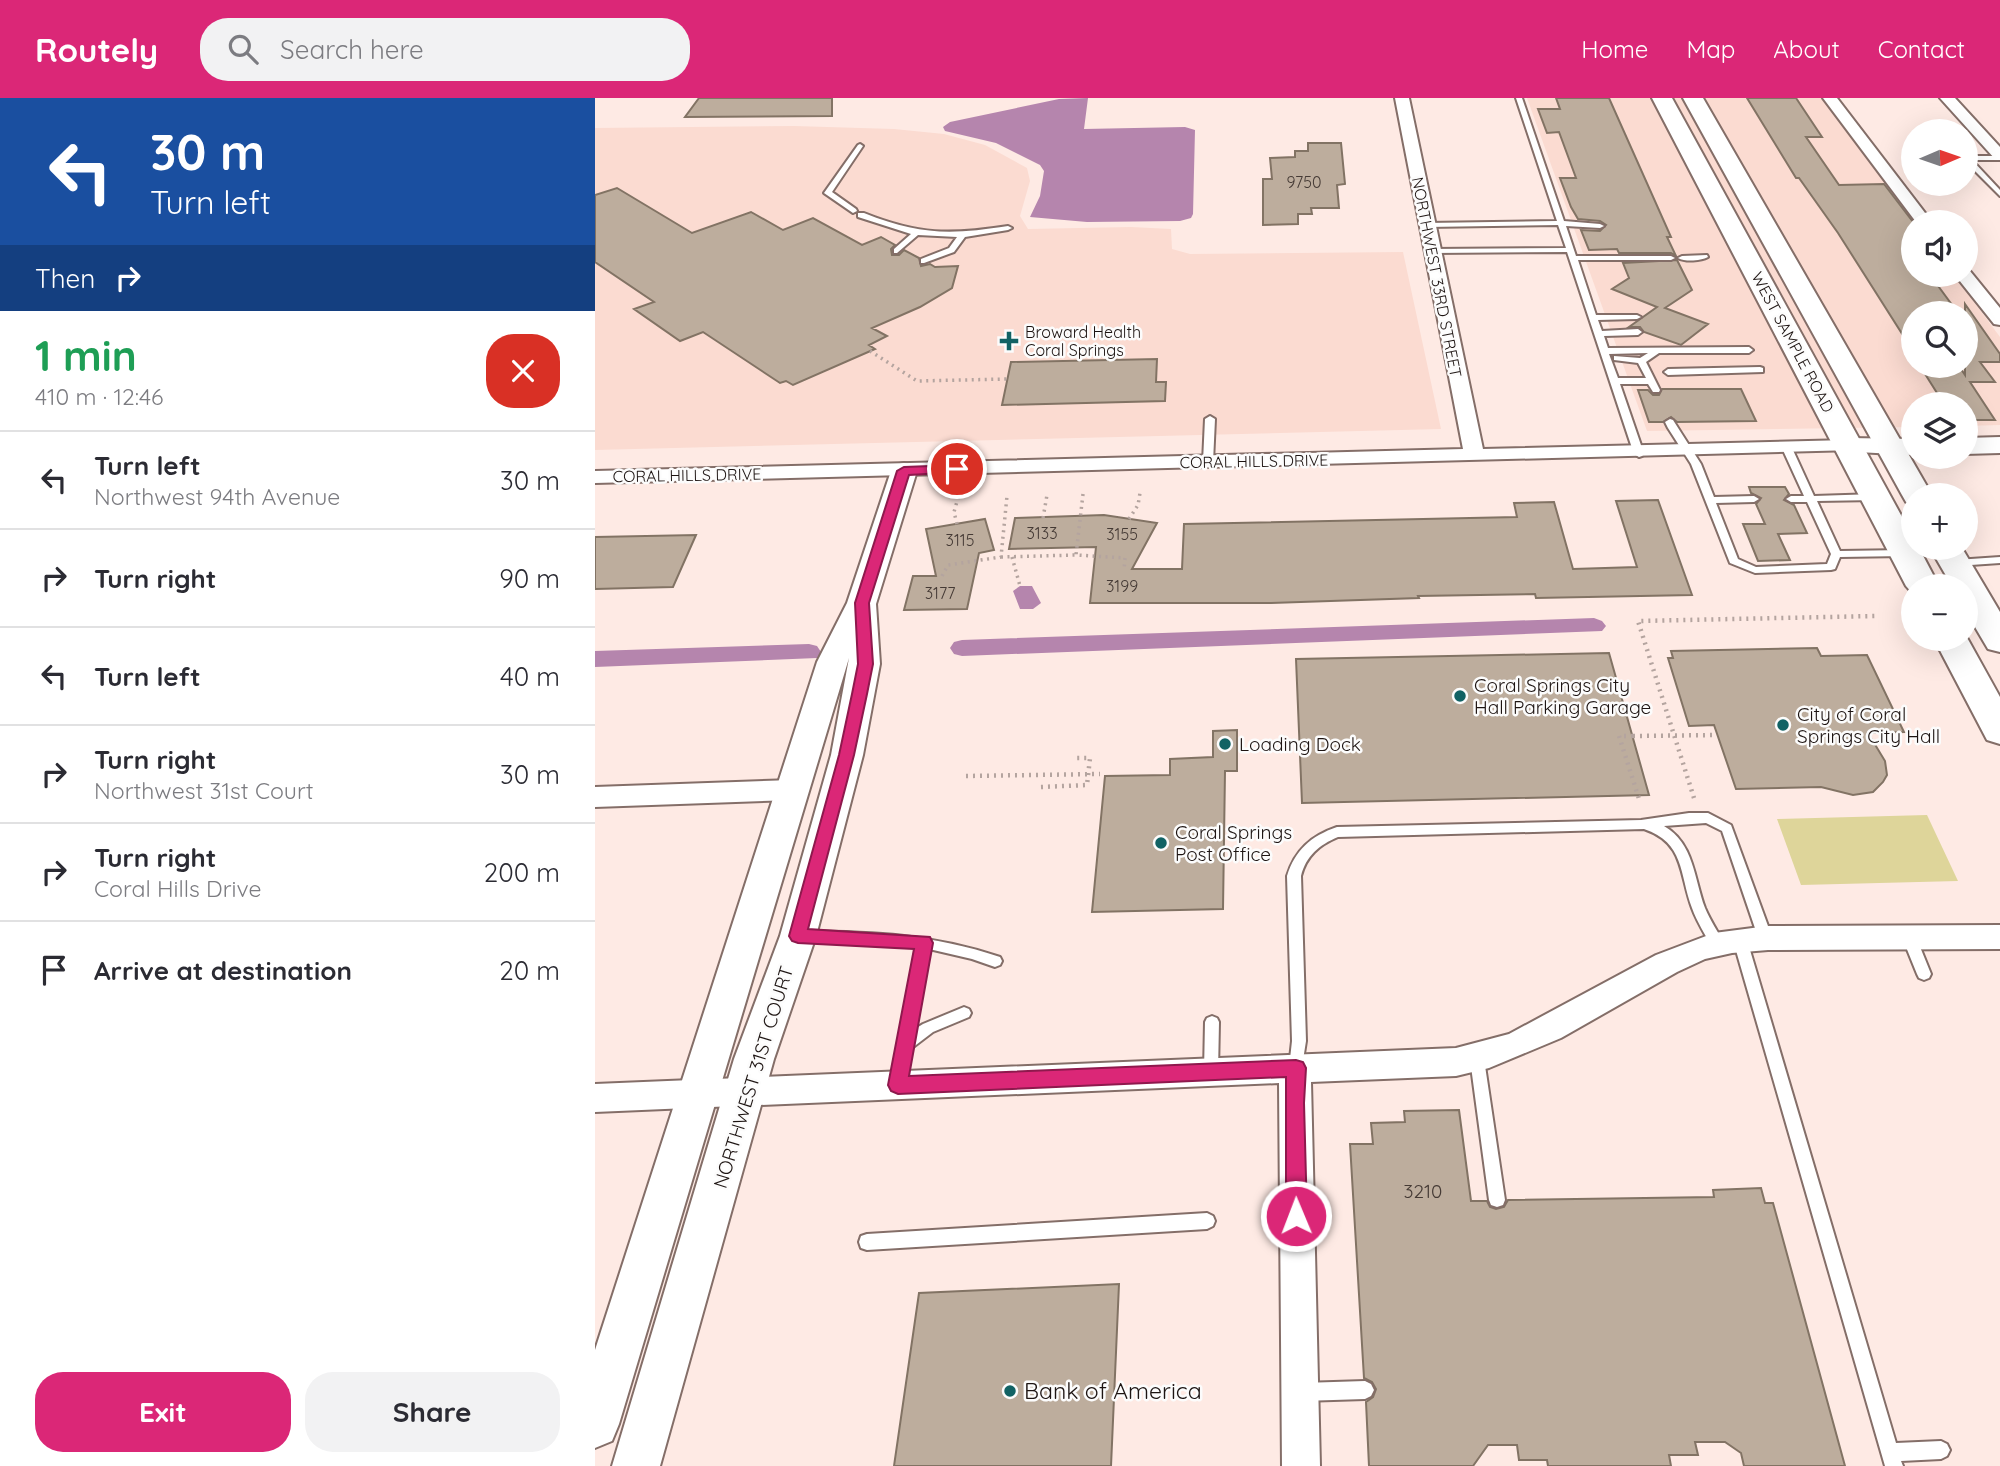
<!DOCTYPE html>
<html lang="en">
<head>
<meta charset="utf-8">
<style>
	body { margin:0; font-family:Quicksand,sans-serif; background:#f2f2f3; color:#2b2b33; height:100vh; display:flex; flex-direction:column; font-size:26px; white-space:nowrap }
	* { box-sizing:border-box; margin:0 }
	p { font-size:23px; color:#7c7c81 }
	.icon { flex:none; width:38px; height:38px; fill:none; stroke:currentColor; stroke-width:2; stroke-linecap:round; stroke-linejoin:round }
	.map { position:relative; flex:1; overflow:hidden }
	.panel { display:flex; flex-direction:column; background:#fff; width:595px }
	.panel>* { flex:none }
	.guide { background:#1a4fa0; color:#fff; overflow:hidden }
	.needle { width:46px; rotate:88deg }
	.controls { position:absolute; left:1306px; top:21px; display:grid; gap:14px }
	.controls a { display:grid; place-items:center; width:77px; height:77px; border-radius:50%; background:#fff; box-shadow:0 7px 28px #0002; font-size:35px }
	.pin { position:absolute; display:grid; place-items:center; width:60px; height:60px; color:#fff; margin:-30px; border:4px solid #fff; border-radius:50%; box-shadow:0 2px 7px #0007 }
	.me { position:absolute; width:77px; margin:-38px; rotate:359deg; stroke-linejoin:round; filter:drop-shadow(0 0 5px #0008) }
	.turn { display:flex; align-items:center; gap:24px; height:147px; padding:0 35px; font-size:32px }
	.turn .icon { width:91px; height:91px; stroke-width:2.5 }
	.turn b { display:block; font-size:49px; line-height:60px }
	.then { display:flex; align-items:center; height:66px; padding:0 35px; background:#0003; gap:14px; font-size:26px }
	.round { display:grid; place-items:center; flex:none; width:74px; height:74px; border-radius:28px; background:#f2f2f3 }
	.summary { display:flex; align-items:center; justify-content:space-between; height:119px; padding:0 35px }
	h1 { font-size:42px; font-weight:800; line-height:52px; color:#1e9e55 }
	.primary-button { display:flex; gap:14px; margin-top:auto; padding:14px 35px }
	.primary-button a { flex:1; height:80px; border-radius:28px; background:#db2777; color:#fff; font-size:28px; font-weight:800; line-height:80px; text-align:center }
	.primary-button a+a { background:#f2f2f3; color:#2b2b33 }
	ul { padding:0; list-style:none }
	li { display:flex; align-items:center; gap:21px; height:98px; padding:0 35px; border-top:2px solid #e1e1e2 }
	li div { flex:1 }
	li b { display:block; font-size:26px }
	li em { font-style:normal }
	header { display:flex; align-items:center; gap:42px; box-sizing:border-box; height:98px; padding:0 35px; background:#db2777; color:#fff }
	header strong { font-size:33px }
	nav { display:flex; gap:38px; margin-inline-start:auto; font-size:24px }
	.search { width:490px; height:63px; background:#f2f2f3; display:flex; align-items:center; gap:18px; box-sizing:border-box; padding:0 24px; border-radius:28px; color:#7c7c81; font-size:26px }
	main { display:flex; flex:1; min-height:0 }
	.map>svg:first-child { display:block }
</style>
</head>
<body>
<header>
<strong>Routely</strong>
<div class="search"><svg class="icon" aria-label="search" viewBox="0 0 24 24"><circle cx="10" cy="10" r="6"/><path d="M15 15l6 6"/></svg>Search here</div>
<nav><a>Home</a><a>Map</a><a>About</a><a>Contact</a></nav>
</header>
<main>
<section class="panel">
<div class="guide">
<div class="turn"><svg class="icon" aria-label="left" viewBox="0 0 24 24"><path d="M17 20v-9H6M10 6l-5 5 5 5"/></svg><div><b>30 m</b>Turn left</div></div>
<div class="then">Then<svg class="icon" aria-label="right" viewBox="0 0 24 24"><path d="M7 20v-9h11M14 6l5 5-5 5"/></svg></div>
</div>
<div class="summary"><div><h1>1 min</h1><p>410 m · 12:46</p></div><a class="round" style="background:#d93025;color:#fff"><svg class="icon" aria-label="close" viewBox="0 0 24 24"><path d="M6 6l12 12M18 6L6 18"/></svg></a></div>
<ul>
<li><svg class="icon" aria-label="left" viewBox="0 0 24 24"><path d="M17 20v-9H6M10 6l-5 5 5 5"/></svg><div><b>Turn left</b><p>Northwest 94th Avenue</p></div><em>30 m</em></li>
<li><svg class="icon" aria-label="right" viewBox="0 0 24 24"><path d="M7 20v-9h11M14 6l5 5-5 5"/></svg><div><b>Turn right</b></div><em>90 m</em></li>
<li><svg class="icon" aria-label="left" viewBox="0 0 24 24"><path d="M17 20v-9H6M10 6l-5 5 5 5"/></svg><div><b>Turn left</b></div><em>40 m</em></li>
<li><svg class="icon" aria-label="right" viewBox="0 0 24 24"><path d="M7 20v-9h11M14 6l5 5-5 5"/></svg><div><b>Turn right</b><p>Northwest 31st Court</p></div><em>30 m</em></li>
<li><svg class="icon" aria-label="right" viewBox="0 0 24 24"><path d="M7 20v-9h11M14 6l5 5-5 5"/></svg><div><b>Turn right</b><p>Coral Hills Drive</p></div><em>200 m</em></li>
<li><svg class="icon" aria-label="arrive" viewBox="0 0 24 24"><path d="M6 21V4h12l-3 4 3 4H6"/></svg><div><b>Arrive at destination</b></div><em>20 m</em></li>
</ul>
<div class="primary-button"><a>Exit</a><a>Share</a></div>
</section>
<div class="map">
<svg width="1405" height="1368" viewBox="0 0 1405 1368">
	<rect width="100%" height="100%" fill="#feeae4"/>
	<path fill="#fbdbd1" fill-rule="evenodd" d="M932,0H1228L1320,124H1318V177H1359L1405,239V327L1370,328V306H1318V329L1052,333ZM1318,215H1370V268H1318Z
		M199,28L299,31L349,36L390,47L432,70L435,83L425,118L433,131L536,129L576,131L577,151L595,156L808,154L846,331L0,352V30Z"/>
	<path fill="#ded59a" d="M1332,717L1363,783L1206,787L1182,721Z"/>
	<path fill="#b585ad" d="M493,0L489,31L590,29L600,32L598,116L596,120L585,123L492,124L435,119L445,98L449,73L445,67L401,45L350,33L348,29L355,24L464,1Z
		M425,488H437L446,505L438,511H425L418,493Z"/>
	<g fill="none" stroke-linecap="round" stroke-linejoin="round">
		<path fill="#b585ad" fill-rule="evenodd" d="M999,520L1007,523L1011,528L1007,533L367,558L359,556L355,550L359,544L367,542Z
			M214,546L222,548L226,554L222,560L0,569V553Z"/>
	</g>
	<path fill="#bdad9d" stroke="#827364" stroke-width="2" d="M104,0H237V18L90,19Z
		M961,0H1014L1076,139H1072L1081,158L1076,155H1024L1022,151L994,152L986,132L1005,133L1011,127L1005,123L983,121L976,109L965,80H981L964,34L952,35L943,11H965Z
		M1152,0H1201L1227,39H1211L1244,87L1289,86L1318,124V177H1335L1363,215H1318V253L1243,135L1204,80H1201Z
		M713,45H746L750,86L742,87L744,110H716L717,116H703V126L668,127V81H677L675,60L700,59V53H713Z
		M22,90L97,135L156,114L188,132L218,120L267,147L286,139L300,147L296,151L297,157H304L309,152L324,160L326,168L335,166L340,169L363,168L357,190L325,209L277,230L292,238L274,247L280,251L198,287L191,283L185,285L108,234L85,243L39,211L59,204L0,164V97Z
		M1082,162L1097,192L1070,210L1113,226L1086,247L1049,234L1045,229H1034L1062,209L1017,191L1034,180L1028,165Z
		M1370,206L1405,256V264H1385L1400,284H1375L1400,322H1370V306H1349L1325,268H1364L1370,277Z
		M562,261L561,284H571L570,303L407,307L416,264Z
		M1067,291H1146L1161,323L1082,324L1076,319L1068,324H1054L1043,292H1053L1058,297H1064Z
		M1154,389H1190L1194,396L1189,402L1199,407L1212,435L1183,436L1195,462L1163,463L1148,426H1170L1161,406L1166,400L1156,395Z
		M1063,402L1097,497L941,500L940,496L823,498L824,500L676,505H495L501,449L414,451L420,420L509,417L562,425L537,471H587L589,426L922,419L919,405L959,404L978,471L1042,469L1021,403Z
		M390,421L399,452L384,455L372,511L309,512L318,478H341L331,431Z
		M101,437L78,489L0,491V439Z
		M1222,550L1226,558L1272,557L1309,634L1273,635L1290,663L1292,677L1288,684L1278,694L1258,697L1226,689L1141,691L1119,627L1094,628L1073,560H1078L1076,553Z
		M1014,555L1054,697L707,705L701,561Z
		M642,632V673H630L628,811L497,814L510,678L575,677V661L618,659V633Z
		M864,1012L876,1103H892L895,1109L901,1111L909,1109L913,1102L1119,1099L1118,1092L1166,1090L1170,1105H1178L1250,1368H1149L1146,1355L1130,1344H1100L1103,1357H1074L1076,1368H953L952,1362H924L922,1347H893L878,1368H774L771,1304L778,1299L781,1291L777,1284L769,1280L755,1046H778L776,1025L810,1024L809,1013Z
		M524,1186L516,1368H299L324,1195Z"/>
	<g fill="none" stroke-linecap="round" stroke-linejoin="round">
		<g stroke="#846e68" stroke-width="4">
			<path id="service" d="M921,0H927L969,123L1005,126L1009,128L1005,130L971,128L981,158H1076L1080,160L1076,162H983L1001,217H1042L1046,219L1042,221L1003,222L1007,233L1043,231L1047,234L1043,237L1009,238L1013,250L1154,249L1158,252L1154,255H1064L1051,264L1065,292L1064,294H1058L1053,286H1025L1049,356L1047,358L1044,359L1039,356L972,154L837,155L833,153L837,151L971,150L963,127L832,129L828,127L832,125L962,123ZM1053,255L1045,260L1019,258V262L1043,265L1051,280H1023L1014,256Z
				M265,46L268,48L237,94L261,111L262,113L258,115L229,95L263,47Z
				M1370,58H1405V62H1377L1405,92V98L1370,63Z
				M263,115H269C324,137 355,137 413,128L417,130L413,132L370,139L359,154L329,165H326V161L354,150L362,139L323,137L302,155H299V151L316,136L263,119Z
				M1112,157L1113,159C1106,163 1090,164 1083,160L1087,158Z
				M1165,269L1168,270V274L1073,277L1069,274L1073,271Z
				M615,318L620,321L618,364L613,367L608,364L610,321Z
				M1075,321L1078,322L1106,366L1119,399L1159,398L1164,401L1159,404L1121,405L1143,461L1161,469L1232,466L1236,456L1212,404H1196L1191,401L1196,398H1209L1187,350L1192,347L1197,350L1219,398L1281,396L1286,399L1281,402L1222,403L1245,453L1310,452L1315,455L1310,458L1245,459L1240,471L1236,472L1160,475L1135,465L1096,366L1073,330L1070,324Z
				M1405,459V465L1361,468L1356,465L1361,462Z
				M1094,715H1113L1136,727L1177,839L1175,843L1170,844L1165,843L1163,839L1127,733L1111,725L1069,728C1099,745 1099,781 1110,810C1115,822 1123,834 1129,845L1127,849L1122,851L1117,849C1110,836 1102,824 1097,810C1084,775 1090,745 1049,731L743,739C724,747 711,758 706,778L711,943L706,975L701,976L696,975L694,970L697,943L692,778C700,752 716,738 742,729L1046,722Z
				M207,833C278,834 337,836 405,859L407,863L405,867L400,869L377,861L334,851L320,931L328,926L369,909L374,911L376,915L374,919L338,934L317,950L310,987L308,992L303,994L298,992L296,987L321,849L281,846L207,843L202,842L200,838L202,834Z
				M1314,834L1319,835L1321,839L1336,876L1334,880L1329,882L1324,880L1322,876L1307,839L1309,835Z
				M1145,836L1150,838L1152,842L1301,1345L1346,1343L1352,1346L1355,1352L1352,1358L1346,1361L1306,1363L1308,1368H1290L1138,842L1140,838Z
				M617,918L622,920L624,924L623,974L621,979L616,980L611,979L609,974L610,924L612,920Z
				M882,955L887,957L889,961L910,1102L908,1107L902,1109L896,1107L894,1102L875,961L877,957Z
				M612,1115L618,1118L620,1123L618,1128L612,1131L272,1152L266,1150L264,1144L266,1138L272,1136Z
				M770,1283L776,1286L779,1292L776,1298L770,1301L707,1303L701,1300L698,1294L701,1288L707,1285Z"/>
		</g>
		<g stroke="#846e68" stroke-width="4">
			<path id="minor" d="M800,0H814L888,351L1253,342L1260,344L1263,348L1260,352L0,385V373L868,351Z
				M1228,0H1242L1337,124H1321Z
				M1345,0H1360L1405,49V62L1400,61Z
				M1370,172L1375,173L1405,210V227L1399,226L1360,177H1370Z
				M198,682L207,685L211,692L207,699L198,702L0,709V689Z
				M1405,827V851L1173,852L1137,855L1110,861L1082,874L966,940L894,970L861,978L716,984L725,1368H687L684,985L0,1014V986L861,950L914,936L1061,857L1119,835L1173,828Z"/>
		</g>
		<g stroke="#846e68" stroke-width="4">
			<path id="tertiary" d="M1405,339V355L1370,356V340Z
				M1253,340L1318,341V357L1244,353L1240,348L1244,343Z
				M309,365L318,367L322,373L281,506L285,566L268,657L221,838L179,961L65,1368H17L139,961L185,838L236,657L254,560L24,1326L17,1343L0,1350V1252L222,564L252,505L296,373L300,367Z"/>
		</g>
		<g stroke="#846e68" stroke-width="4">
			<path id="primary" d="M1057,0H1077L1318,439V450H1324L1344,488H1318V496L1311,488Z
				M1088,0H1108L1337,397H1318V405L1311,404L1307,397Z
				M1335,450H1367L1405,514V554L1393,551L1370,512V488H1357Z
				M1370,536L1405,599V646L1392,642L1339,541H1370Z"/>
		</g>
		<path stroke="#b4a49f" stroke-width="3.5" stroke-dasharray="2 4.5" stroke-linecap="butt" d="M275,253L322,283L412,281
			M488,396L481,457L530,460L529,472
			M448,420L452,397
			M534,421L543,407L545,395
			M362,426L359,414L363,400
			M406,459L481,457
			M417,459L425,488
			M347,478L353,467L406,459L412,398"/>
		<path stroke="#b4a49f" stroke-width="4.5" stroke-dasharray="2 5" stroke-linecap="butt" d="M1038,638H1024L1045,704
			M371,678L505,676
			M446,689L492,687L495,660H480
			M1099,700L1043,523L1280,518"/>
		<use href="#service" fill="#fff" fill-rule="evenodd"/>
		<use href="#minor" fill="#fff" fill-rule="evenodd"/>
		<use href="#tertiary" fill="#fff" fill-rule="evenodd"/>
		<use href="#primary" fill="#fff" fill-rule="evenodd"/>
		<path stroke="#b4a49f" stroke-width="4.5" stroke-dasharray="2 5" stroke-linecap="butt" d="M1038,638L1122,637"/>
	</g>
	<path fill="#db2777" stroke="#8e194d" stroke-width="2" d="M362,367L366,369V374L314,377L274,505L278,566L272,596L259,657L213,831L335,839L338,845L314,978L701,962L708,964L711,970L709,1005L712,1118L709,1125L701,1128L694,1125L691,1118V979L303,996L296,993L293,987L319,851L203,845L197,843L194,838L244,657L257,596L263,566L260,505L302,373L309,369Z"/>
	<g fill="#116264" stroke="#fcfcfc" stroke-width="2.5">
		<path d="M410.5 232.5h7v7h7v7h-7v7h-7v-7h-7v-7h7z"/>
		<circle cx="865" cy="598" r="7"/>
		<circle cx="1188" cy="627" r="7"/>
		<circle cx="630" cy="646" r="7"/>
		<circle cx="566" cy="745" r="7"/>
		<circle cx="415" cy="1293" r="7"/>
	</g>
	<g text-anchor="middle" stroke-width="5" stroke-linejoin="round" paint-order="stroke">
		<g font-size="16" fill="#453a35">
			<text x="709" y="90">9750</text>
			<text x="447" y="441">3133</text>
			<text x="527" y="442">3155</text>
			<text x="365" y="448">3115</text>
			<text x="527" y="494">3199</text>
			<text x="345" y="501">3177</text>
		</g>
		<g font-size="16" fill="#1d1412" stroke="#fcfcfc">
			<text transform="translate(842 179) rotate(79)" y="6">NORTHWEST 33RD STREET</text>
			<text transform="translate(1198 244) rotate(62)" y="6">WEST SAMPLE ROAD</text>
			<text transform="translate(659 363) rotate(-1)" y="6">CORAL HILLS DRIVE</text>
			<text transform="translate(92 377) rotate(-1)" y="6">CORAL HILLS DRIVE</text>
		</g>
		<g font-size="16" fill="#1d1412" stroke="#fcfcfc" text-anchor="start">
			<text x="430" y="240">Broward Health<tspan x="430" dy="18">Coral Springs</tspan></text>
		</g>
		<g font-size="19" fill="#1d1412" stroke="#fcfcfc" text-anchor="start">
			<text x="879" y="594">Coral Springs City<tspan x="879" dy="22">Hall Parking Garage</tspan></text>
			<text x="1202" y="623">City of Coral<tspan x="1202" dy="22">Springs City Hall</tspan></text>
			<text x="644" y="653">Loading Dock</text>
			<text x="580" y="741">Coral Springs<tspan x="580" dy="22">Post Office</tspan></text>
		</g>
		<g font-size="19" fill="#1d1412" stroke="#fcfcfc">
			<text transform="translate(158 979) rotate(-73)" y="7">NORTHWEST 31ST COURT</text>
		</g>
		<g font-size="19" fill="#453a35">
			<text x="828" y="1100">3210</text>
		</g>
		<g font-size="23" fill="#1d1412" stroke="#fcfcfc" text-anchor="start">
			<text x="429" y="1301">Bank of America</text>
		</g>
	</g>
</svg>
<div class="controls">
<a><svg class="needle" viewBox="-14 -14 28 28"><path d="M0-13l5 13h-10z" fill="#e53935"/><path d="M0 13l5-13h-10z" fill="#7c7c81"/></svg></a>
<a><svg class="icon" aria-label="sound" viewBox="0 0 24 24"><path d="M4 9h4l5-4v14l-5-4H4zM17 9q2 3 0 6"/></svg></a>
<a><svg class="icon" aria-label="search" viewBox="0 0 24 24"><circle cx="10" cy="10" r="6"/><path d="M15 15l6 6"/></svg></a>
<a><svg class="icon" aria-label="layers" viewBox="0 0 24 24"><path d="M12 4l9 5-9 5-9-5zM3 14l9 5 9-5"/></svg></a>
<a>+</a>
<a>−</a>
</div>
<div class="pin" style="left:362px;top:371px;background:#d93025"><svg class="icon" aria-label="arrive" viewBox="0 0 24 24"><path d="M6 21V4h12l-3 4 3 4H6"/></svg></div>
<svg class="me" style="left:701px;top:1118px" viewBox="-20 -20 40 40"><circle r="17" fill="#db2777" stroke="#fff" stroke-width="3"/><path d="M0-11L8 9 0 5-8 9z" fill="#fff"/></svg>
</div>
</main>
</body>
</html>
